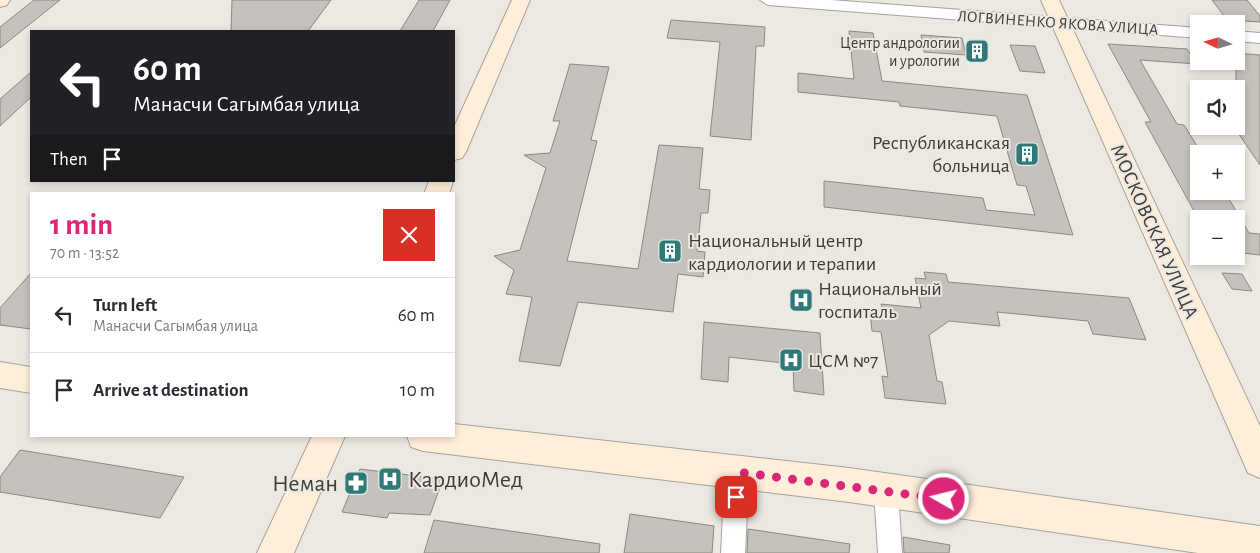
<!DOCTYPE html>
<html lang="en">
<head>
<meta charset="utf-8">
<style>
	body { margin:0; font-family:"Alegreya Sans",sans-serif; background:#f7f7f7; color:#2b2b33; height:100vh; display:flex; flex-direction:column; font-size:19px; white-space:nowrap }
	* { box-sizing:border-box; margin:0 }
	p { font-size:16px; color:#7c7c81 }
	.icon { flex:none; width:28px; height:28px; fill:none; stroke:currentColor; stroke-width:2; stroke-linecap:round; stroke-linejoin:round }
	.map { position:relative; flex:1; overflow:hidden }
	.drawer { position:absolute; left:30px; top:192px; width:425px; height:245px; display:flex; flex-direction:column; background:#fff; border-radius:0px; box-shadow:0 2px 8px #0003 }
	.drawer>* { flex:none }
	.hud { position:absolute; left:30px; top:30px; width:425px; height:152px; border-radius:0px; box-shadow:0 2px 8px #0003; background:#202124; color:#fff; overflow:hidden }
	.needle { width:32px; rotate:275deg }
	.tools { position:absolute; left:1190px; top:15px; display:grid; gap:10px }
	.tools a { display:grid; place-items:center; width:55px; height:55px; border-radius:0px; background:#fff; box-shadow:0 2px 8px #0003; font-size:25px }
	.pin { position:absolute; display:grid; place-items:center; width:42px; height:42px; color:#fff; margin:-21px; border-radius:10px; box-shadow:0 2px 8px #0006 }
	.me { position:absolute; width:55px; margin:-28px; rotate:278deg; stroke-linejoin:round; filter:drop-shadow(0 0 4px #0008) }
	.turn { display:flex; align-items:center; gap:18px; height:105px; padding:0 20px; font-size:22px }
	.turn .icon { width:65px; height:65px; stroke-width:2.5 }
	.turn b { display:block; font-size:35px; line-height:42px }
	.then { display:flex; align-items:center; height:48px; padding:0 20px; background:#0003; gap:10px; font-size:19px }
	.round { display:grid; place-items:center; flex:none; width:52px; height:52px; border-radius:0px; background:#f7f7f7 }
	.summary { display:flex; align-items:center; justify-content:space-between; height:85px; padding:0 20px }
	h1 { font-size:30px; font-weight:700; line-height:38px; color:#db2777 }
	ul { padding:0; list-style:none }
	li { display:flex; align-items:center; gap:15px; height:75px; padding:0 20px; border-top:1px solid #e1e1e2 }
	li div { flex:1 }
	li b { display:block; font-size:19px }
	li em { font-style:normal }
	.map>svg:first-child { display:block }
</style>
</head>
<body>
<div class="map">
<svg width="1260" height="553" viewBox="0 0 1260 553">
	<rect width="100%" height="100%" fill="#ece8e2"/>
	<path fill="#c5c1bc" stroke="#8c8883" d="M34,0H60L0,48V27Z
		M232,0H331L308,31H231Z
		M419,0H450L433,31H400Z
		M1212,0H1247L1260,16V22L1227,20Z
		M671,20L765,27L764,46H756L751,140L710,136L720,42L667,38Z
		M849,31L873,33L882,81L1027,95L1073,235L824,207V181L983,198L986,210L1035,215L1026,186L1017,185L997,116L900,106L899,102L798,92V73L854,79Z
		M921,35L962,38L966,55L924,52Z
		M1108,44L1187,49L1197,64L1140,60L1177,124L1184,125L1199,149V191H1217L1221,198L1229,199L1249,233L1260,234V255L1242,253L1236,244V219L1199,216V220L1145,122H1151Z
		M1010,45L1035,46L1045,73L1020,71Z
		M1236,53L1260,55V165L1236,130Z
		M570,64L609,67L591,140L597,141L567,261L638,269L659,145L703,148L699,189L710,190L708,213H701L697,251L705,252L703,277L678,274L673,312L578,302L560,366L519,361L532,297L506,294L514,270L494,256L520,250L546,168L524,155L550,153L560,121H553Z
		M31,72V97L0,126V99Z
		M924,272L946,274L948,282L1129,298L1146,340L1093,334L1088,321L997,312L1000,326L949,321L929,335L937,381L942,382L946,404L885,398L882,376L888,377L881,332L872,331L870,311L883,312L881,304L921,308L915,278L926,279Z
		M31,273V329L0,325V308Z
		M1222,273L1242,274L1252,291L1232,289Z
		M704,322L820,333L824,395L794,391L793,364L729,357L728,382L701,379Z
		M20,450L130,468L184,477L160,518L0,492V477Z
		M360,469L443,479L430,515L389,513L387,518L342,512Z
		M630,514L714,526L712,553H624Z
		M434,520L600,544L599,553H424Z
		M748,529L850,544L849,553H747Z
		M903,537L950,545L949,553H904Z"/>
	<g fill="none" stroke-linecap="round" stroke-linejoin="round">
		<g stroke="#a6a29d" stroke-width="2">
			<path id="minor" d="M737,461L745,464L749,472L745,553H721L725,472L729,464Z
				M886,480L894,483L898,491L902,553H878L874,491L878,483Z"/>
		</g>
		<g stroke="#a6a29d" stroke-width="2">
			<path id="tertiary" d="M760,0H831L1199,28V38L768,5Z
				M1236,31L1260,33V43L1236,41Z"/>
		</g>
		<g stroke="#a6a29d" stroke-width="2">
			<path id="secondary" d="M0,0H10L7,5L0,7Z
				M512,0H530L466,152L462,158L454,160V127Z
				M1041,0H1059L1260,426V478L1248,473Z
				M429,181H453L449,194H424Z
				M0,362L31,367V393L0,388Z
				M454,424L849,468L1260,526V553H1198L849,502L423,451L411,447L407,436H454Z
				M312,436H345L294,553H257Z"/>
		</g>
		<use href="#minor" fill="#fff" fill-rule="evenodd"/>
		<use href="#tertiary" fill="#fff" fill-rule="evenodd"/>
		<use href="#secondary" fill="#feeeda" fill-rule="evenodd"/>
	</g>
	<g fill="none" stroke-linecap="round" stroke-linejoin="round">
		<path stroke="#db2777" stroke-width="9" stroke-dasharray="0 16.2" d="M736,497L737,472L944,499"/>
	</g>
	<defs>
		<g id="building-square" transform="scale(1.25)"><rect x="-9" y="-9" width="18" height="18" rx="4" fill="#2f7979" stroke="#ece8e2"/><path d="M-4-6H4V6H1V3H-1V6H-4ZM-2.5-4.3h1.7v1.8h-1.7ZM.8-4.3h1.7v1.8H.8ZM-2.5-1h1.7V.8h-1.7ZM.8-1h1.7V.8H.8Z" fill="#fff"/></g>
		<g id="hospital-square" transform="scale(1.25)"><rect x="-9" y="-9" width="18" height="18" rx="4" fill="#2f7979" stroke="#ece8e2"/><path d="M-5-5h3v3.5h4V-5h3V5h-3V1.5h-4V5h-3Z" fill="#fff"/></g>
		<g id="pharmacy-square" transform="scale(1.25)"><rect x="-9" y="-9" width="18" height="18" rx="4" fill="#2f7979" stroke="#ece8e2"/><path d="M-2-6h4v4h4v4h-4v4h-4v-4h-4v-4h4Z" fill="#fff"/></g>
	</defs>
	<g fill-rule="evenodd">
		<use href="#building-square" x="977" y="51"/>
		<use href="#building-square" x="1027" y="154"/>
		<use href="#building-square" x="670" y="251"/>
		<use href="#hospital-square" x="801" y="300"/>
		<use href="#hospital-square" x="791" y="360"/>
		<use href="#hospital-square" x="390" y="479"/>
		<use href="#pharmacy-square" x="356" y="483"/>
	</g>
	<g text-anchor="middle" stroke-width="4" stroke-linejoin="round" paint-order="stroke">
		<g font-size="16" fill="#3e3d3a" stroke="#ece8e2">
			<text transform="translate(1058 22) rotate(4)" y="6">ЛОГВИНЕНКО ЯКОВА УЛИЦА</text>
		</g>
		<g font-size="16" fill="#3e3d3a" stroke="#ece8e2" text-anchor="end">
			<text x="960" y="48">Центр андрологии<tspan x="960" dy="18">и урологии</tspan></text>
		</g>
		<g font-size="20" fill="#3e3d3a" stroke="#ece8e2" text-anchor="start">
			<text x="1010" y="149" text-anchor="end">Республиканская<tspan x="1010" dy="23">больница</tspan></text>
			<text x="688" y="247">Национальный центр<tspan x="688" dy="23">кардиологии и терапии</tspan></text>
			<text x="818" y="295">Национальный<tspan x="818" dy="23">госпиталь</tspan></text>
			<text x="808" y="367">ЦСМ №7</text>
		</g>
		<g font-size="20" fill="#3e3d3a" stroke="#ece8e2">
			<text transform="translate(1155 231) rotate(66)" y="7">МОСКОВСКАЯ УЛИЦА</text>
		</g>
		<g font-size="24" fill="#3e3d3a" stroke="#ece8e2" text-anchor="start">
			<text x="408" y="487">КардиоМед</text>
			<text x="338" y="491" text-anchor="end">Неман</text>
		</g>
	</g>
</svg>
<div class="tools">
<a><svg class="needle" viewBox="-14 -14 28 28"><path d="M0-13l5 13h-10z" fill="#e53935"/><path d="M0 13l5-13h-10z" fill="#7c7c81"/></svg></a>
<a><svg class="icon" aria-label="sound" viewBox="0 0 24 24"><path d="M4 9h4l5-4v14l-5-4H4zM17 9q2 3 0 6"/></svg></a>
<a>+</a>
<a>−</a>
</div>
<div class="pin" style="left:736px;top:497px;background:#d93025"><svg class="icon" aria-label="arrive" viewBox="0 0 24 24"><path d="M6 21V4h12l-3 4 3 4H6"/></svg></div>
<svg class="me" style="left:944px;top:499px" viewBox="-20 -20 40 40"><circle r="17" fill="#db2777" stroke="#fff" stroke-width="3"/><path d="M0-11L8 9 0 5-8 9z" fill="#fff"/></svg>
<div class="hud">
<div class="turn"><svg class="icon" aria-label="left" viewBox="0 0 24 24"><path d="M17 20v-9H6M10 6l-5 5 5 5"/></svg><div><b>60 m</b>Манасчи Сагымбая улица</div></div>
<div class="then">Then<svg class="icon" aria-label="arrive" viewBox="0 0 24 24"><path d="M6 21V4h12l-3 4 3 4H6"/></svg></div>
</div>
<section class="drawer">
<div class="summary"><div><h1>1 min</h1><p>70 m · 13:52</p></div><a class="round" style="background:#d93025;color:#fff"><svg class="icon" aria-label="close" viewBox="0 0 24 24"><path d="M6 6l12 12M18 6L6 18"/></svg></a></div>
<ul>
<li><svg class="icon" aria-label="left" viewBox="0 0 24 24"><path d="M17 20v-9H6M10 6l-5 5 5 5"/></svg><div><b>Turn left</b><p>Манасчи Сагымбая улица</p></div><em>60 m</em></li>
<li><svg class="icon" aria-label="arrive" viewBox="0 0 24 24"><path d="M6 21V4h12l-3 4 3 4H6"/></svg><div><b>Arrive at destination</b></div><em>10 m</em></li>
</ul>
</section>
</div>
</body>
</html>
